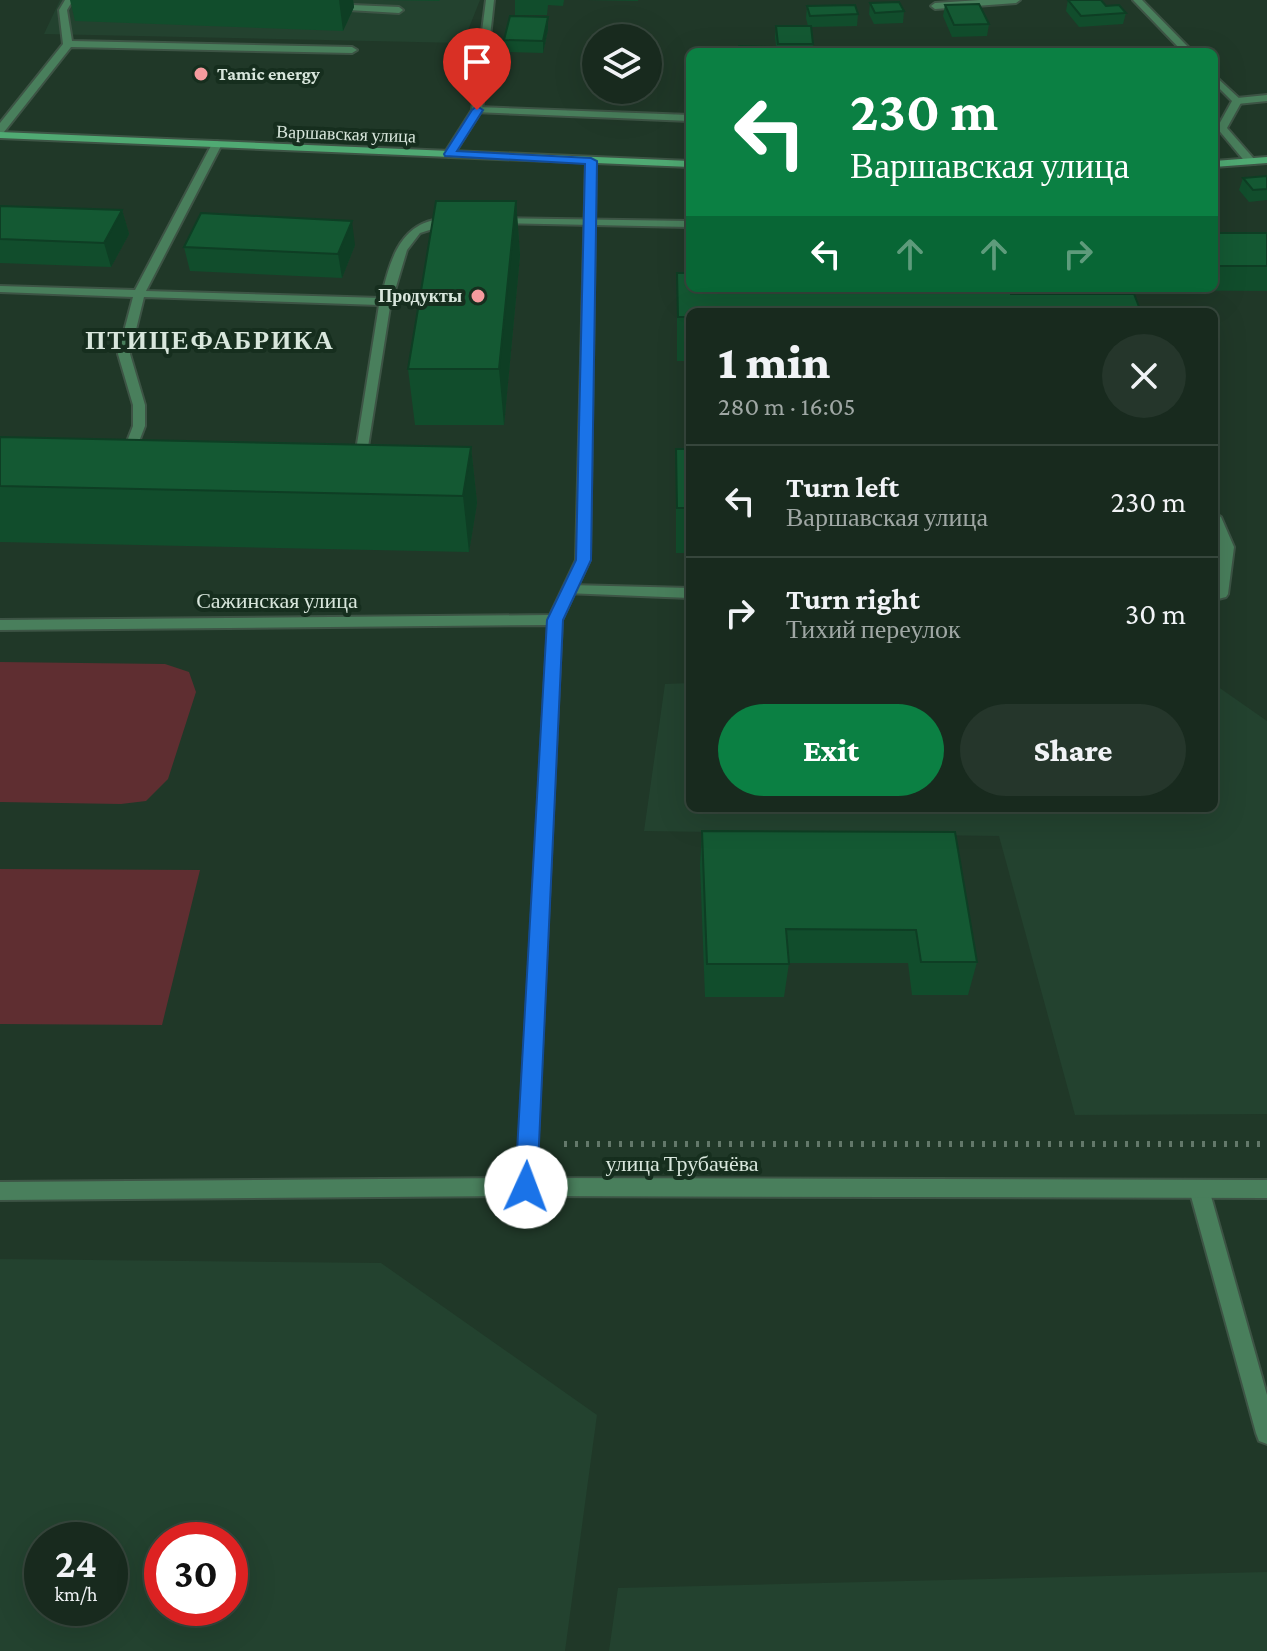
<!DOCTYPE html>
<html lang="en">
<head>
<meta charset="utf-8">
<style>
	body { margin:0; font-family:"Crimson Pro",serif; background:#25362b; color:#f1f3f6; height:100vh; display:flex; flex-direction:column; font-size:30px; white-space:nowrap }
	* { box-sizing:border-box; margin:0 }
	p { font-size:26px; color:#9fa7a4 }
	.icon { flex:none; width:44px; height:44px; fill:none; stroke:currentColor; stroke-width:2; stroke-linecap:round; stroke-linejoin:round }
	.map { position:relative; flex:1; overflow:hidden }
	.panel { position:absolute; left:686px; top:308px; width:532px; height:504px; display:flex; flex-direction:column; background:#182a1e; border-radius:12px; box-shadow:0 8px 32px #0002,0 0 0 2px #36463c }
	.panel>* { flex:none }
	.guide { position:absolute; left:686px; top:48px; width:532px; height:244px; border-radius:12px; box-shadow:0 8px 32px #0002,0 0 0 2px #36463c; background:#0b8043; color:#fff; overflow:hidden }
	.controls { position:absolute; left:582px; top:24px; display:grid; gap:16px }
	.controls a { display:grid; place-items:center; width:80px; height:80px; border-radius:50%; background:#182a1e; box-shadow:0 8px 32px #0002,0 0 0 2px #36463c; font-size:40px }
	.speed { position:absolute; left:24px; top:1522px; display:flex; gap:16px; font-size:40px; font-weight:700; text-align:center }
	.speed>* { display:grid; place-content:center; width:104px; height:104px; border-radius:50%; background:#182a1e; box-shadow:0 8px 32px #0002,0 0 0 2px #36463c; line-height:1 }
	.speed small { font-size:20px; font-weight:400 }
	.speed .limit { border:12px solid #d22; background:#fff; color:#111 }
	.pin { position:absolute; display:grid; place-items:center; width:68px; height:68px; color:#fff; margin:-82px -34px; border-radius:50% 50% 50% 0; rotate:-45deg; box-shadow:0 0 8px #0007 }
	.pin .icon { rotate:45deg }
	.me { position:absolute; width:88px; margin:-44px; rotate:2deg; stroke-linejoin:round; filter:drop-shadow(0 0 6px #0008) }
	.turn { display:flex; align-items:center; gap:28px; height:168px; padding:0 32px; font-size:36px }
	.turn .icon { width:104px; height:104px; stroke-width:2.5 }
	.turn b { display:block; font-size:56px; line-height:68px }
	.lanes { display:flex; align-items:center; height:76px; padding:0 32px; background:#0003; justify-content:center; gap:40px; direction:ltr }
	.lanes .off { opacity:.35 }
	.round { display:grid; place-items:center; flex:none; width:84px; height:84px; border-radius:42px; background:#25362b }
	.summary { display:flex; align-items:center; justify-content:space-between; height:136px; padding:0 32px }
	h1 { font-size:48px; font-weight:800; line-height:60px }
	.primary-button { display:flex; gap:16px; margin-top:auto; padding:16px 32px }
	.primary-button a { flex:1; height:92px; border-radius:48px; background:#0b8043; color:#fff; font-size:32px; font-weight:800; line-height:92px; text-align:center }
	.primary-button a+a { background:#25362b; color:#f1f3f6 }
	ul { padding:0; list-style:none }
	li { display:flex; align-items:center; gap:24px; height:112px; padding:0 32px; border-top:2px solid #36463c }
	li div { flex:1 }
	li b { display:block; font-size:30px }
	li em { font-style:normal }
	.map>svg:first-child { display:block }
</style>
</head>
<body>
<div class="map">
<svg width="1267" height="1651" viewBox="0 0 1267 1651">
	<rect width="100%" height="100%" fill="#203828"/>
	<path fill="#23422f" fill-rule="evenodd" d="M60,0H480L463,43L44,34Z
		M690,683V808H1214V684L1267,721V1114L1075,1115L999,836L644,831L665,684Z
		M0,1259L381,1263L597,1415L565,1651H0ZM42,1540H110V1608H42ZM162,1540H230V1608H162Z
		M1267,1572V1651H609L618,1588Z"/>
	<path fill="#5f2e31" d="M0,662L165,664L189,672L196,692L168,779L146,801L121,804L0,802Z
		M0,869L200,870L162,1025L0,1024Z"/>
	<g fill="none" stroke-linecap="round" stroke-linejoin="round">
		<g stroke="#3d5445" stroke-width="4">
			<path id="lane" d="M65,0H73L67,10L72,41L352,47L357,50L352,53L71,47L4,132L0,133V123L63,44L59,10Z
				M980,0H1020L1016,3L935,9L931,6L935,3Z
				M329,4L399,7L403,10L399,13L332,9L328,6Z
				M1267,95V101L1237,104L1232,101L1237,98Z
				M477,107L690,115V121L474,112V108Z
				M217,141L222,144L146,291L381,298C389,266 397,228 434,220C443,218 451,216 458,221L420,233L407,250L390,307L365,466L360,467L354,463L379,305L144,297L130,354L145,405V426L133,457L127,461L121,457L133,426V405L118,354L133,297L0,292V286L135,290L212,144Z
				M496,218L690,221V227L492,223L491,221Z
				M1065,288H1077L1089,305L1101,312L1081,309Z
				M1214,513L1221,517L1234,547L1228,594L1226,597L1214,600L1220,547L1214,532Z
				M570,585L690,588V598L565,593L563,590L565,587Z
				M1199,1180L1206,1183L1209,1189L1267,1395V1444L1259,1441L1256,1433L1189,1189L1192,1183Z"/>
		</g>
		<g stroke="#3d5445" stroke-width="4">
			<path id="street" d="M486,0H494L482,110L453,156L449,157L444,154L472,110Z
				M1133,0H1142L1193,52H1183Z
				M1214,75L1242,101L1227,128L1255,160V164H1247L1217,128L1232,101L1214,83Z
				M591,158L596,161L590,560L562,620L536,1178L1267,1180V1198L526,1196L0,1200V1182L517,1178L548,625L0,630V620L550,615L576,560L586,161Z"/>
		</g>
		<g stroke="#3d5445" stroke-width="4">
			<path id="secondary" d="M0,132L690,161V167L0,138Z
				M1267,157V163L1214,167V161Z"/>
		</g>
		<path stroke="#63786a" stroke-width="6" stroke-dasharray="3 8" stroke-linecap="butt" d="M564,1144H1267"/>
		<use href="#lane" fill="#497f5c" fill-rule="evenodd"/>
		<use href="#street" fill="#497f5c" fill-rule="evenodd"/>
		<use href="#secondary" fill="#50aa73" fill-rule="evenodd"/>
	</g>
	<path fill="#114d2c" d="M70,0H353L354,7L343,31L75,21Z
		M382,0H440L439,1Z
		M515,0H564L563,6L548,5L547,15H515Z
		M587,0H638V1Z
		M1068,0L1106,6L1126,13L1123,24L1079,27L1066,11Z
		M870,3L904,11L903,23L874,24L869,14Z
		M945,5L989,24L987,36L952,37L943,16Z
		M807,6L858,14L857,26L811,27L813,44V50L861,52H777L775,38L776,26H808L806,18Z
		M548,17V29L543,53L504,52V40Z
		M1267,176V200L1249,202L1239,190L1243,178Z
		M516,201L520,255L504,425H415L408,369Z
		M0,206L122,210L129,234L111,267L0,263Z
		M1214,233H1267V291L1134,290L1133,288H1214Z
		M355,245L342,278L190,271L184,247Z
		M677,273L690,312V361H677Z
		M0,437L471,447L477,503L469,552L0,542Z
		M676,449H690V553H676Z
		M702,831L955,832L977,962L968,995H912L908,963H789L784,997H705L700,865Z"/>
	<path fill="#0e3e24" d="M339,0H353L354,7L343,31Z
		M548,17V29L543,53V41Z
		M516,201L520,255L504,425L499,369Z
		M122,210L129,234L111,267L104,243Z
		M352,221L355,245L342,278L338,254Z
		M471,447L477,503L469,552L463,496Z"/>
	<path fill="#145933" stroke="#0e3e24" stroke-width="2" d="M1068,0H1101L1106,6L1119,5L1126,13L1081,16Z
		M899,2L904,11L875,13L870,3Z
		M979,4L989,24L954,25L945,5Z
		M855,5L858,14L810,16L807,6Z
		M510,16L548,17L543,41L504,40Z
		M776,26H811L813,44H778Z
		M739,46L774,47L775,52H739Z
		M807,50H860L861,52H807Z
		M1267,176V189L1253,190L1243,178Z
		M436,201H516L499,369H408Z
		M0,206L122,210L104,243L0,239Z
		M201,213L352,221L338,254L184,247Z
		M1214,233H1267V266H1214Z
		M677,273H690V288H1010L1011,294H1134L1141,312H690V317H678Z
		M0,437L471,447L463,496L0,486Z
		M676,449H690V508H677Z
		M702,831L955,832L977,962H921L916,930L786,929L789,964H707Z"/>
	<path fill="#1a73e8" stroke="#114b97" stroke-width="2" d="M477,106L483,110L457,151L591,158L597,161L591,560L563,620L537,1187L534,1194L526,1197L518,1194L515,1187L547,620L576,560L585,164L445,156L444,154L472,110Z"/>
	<g fill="#f59b9e" stroke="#162e1e" stroke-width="3">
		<circle cx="201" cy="74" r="8"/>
		<circle cx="478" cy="296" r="8"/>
	</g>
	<g text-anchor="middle" stroke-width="8" stroke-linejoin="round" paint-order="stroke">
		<g font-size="18" font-weight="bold" fill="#d8e6dc" stroke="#162e1e" text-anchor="start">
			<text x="217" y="80">Tamic energy</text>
			<text x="462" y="302" text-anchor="end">Продукты</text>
		</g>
		<g font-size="18" fill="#d8e6dc" stroke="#162e1e">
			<text transform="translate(346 134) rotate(2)" y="6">Варшавская улица</text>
		</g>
		<g font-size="22" fill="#d8e6dc" stroke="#162e1e">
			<text x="277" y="608">Сажинская улица</text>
			<text x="682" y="1171">улица Трубачёва</text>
		</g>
		<g font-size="26" font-weight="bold" letter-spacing="2" fill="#d8e6dc" stroke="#162e1e">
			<text x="210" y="349">ПТИЦЕФАБРИКА</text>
		</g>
	</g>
</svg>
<div class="controls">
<a><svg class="icon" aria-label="layers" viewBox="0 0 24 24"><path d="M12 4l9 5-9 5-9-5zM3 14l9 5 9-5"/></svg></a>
</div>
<div class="speed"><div>24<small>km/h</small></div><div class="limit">30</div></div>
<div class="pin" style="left:477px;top:110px;background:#d93025"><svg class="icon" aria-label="arrive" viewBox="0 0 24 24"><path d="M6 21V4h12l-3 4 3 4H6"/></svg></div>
<svg class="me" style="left:526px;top:1187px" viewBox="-20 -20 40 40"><circle r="19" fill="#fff"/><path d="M0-13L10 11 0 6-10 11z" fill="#1a73e8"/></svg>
<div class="guide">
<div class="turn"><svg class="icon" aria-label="left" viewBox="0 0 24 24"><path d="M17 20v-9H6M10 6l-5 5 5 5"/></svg><div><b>230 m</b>Варшавская улица</div></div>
<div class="lanes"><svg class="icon" aria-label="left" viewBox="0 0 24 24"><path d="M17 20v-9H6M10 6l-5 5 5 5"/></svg><svg class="icon off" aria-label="ahead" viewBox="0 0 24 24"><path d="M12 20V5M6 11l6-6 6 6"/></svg><svg class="icon off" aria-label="ahead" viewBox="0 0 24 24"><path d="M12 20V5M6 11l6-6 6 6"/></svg><svg class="icon off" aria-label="right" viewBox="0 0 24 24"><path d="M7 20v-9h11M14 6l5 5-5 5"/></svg></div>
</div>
<section class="panel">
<div class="summary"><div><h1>1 min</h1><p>280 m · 16:05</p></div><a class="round"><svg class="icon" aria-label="close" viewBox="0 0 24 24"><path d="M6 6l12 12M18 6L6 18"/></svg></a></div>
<ul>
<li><svg class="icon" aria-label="left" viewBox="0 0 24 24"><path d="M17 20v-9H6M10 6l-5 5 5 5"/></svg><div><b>Turn left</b><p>Варшавская улица</p></div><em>230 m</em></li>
<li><svg class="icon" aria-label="right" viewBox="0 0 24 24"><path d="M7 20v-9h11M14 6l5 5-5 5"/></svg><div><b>Turn right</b><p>Тихий переулок</p></div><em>30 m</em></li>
</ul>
<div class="primary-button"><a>Exit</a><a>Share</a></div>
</section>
</div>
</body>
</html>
